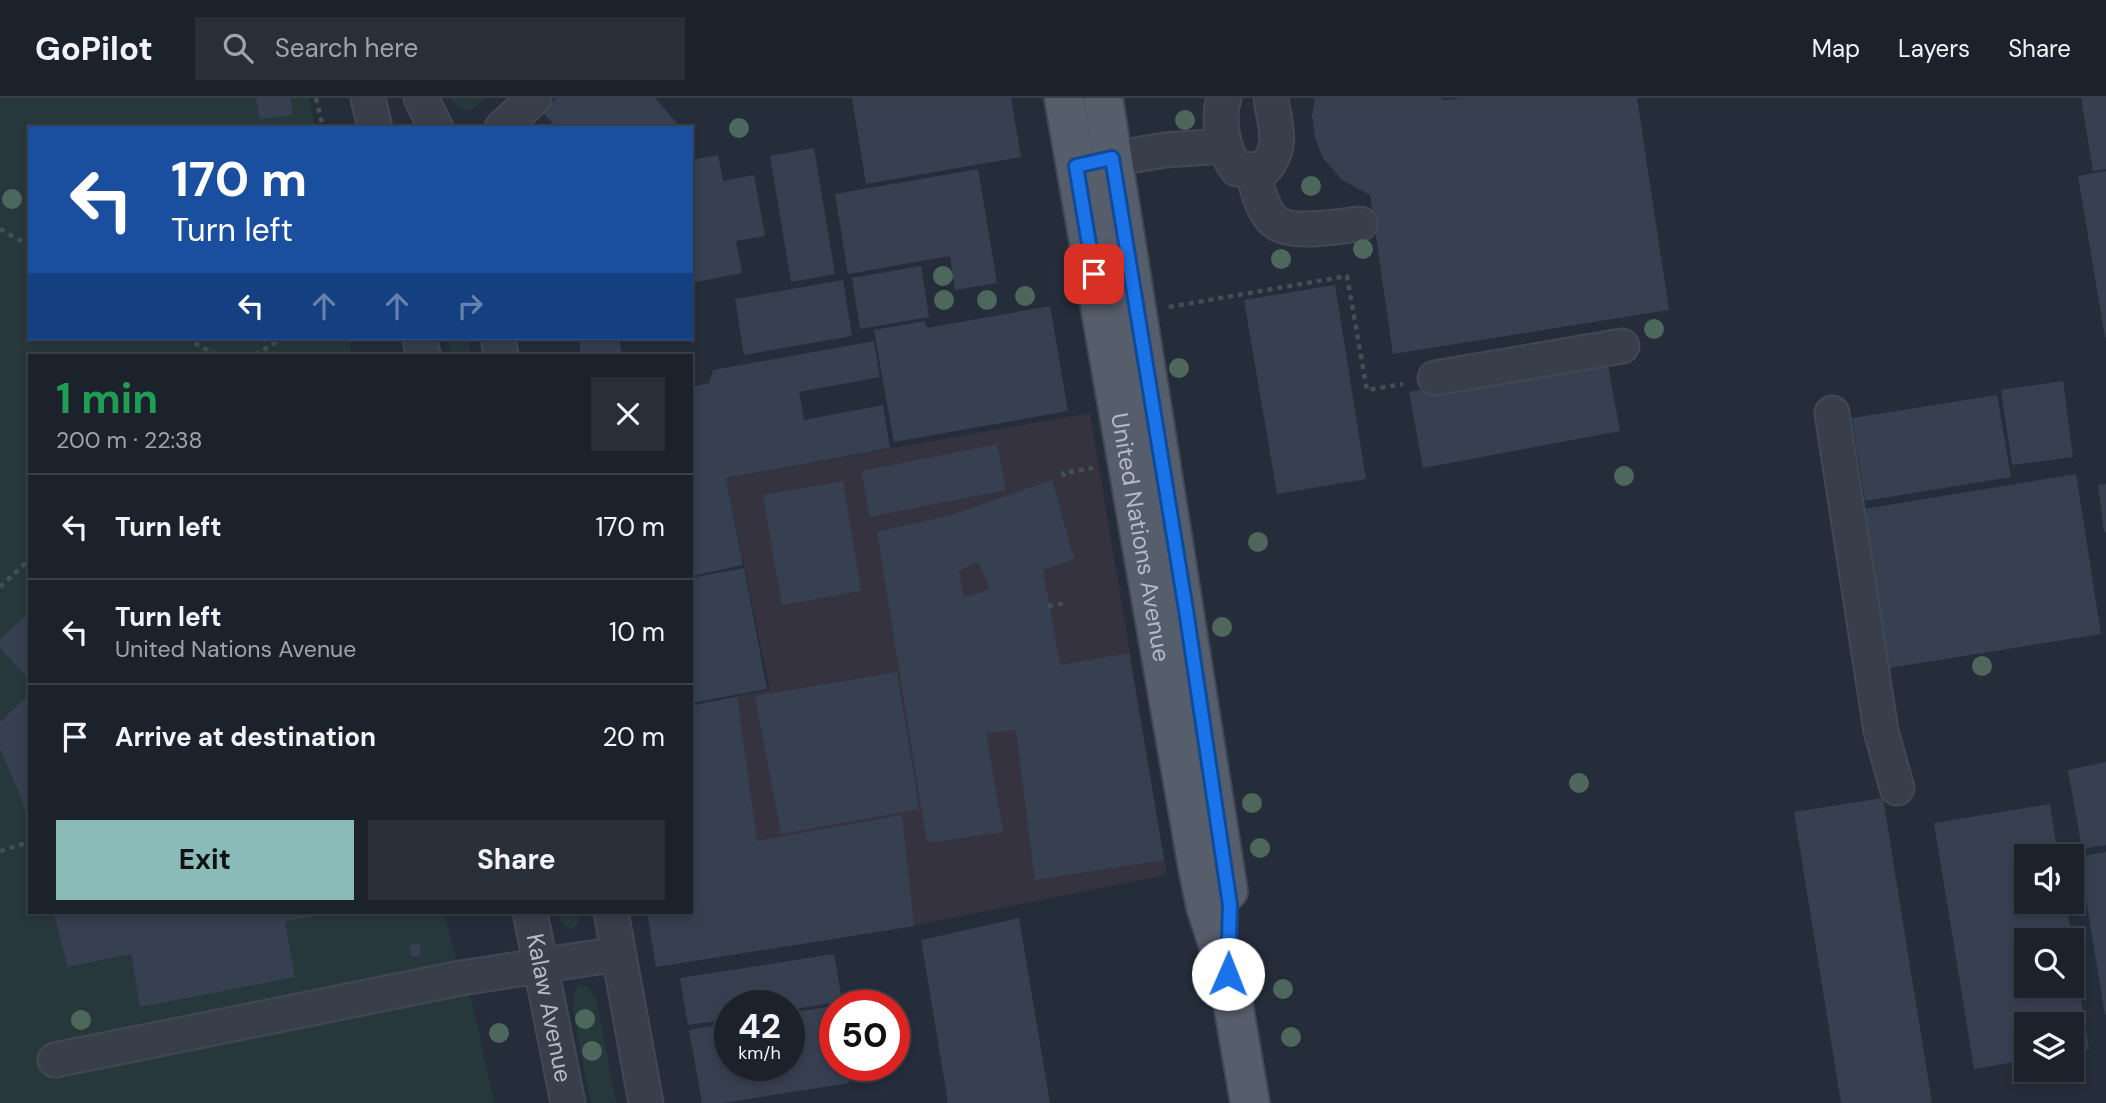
<!DOCTYPE html>
<html lang="en">
<head>
<meta charset="utf-8">
<style>
	body { margin:0; font-family:"DM Sans",sans-serif; background:#292f38; color:#f1f3f6; height:100vh; display:flex; flex-direction:column; font-size:26px; white-space:nowrap }
	* { box-sizing:border-box; margin:0 }
	p { font-size:23px; color:#a0a4a9 }
	.icon { flex:none; width:38px; height:38px; fill:none; stroke:currentColor; stroke-width:2; stroke-linecap:round; stroke-linejoin:round }
	.map { position:relative; flex:1; overflow:hidden }
	.panel { position:absolute; left:28px; top:256px; width:665px; height:560px; display:flex; flex-direction:column; background:#1c222c; border-radius:0px; box-shadow:0 4px 10px #0003,0 0 0 2px #3a3f48 }
	.panel>* { flex:none }
	.hud { position:absolute; left:28px; top:28px; width:665px; height:214px; border-radius:0px; box-shadow:0 4px 10px #0003,0 0 0 2px #3a3f48; background:#1a4fa0; color:#fff; overflow:hidden }
	.fabs { position:absolute; left:2014px; top:746px; display:grid; gap:14px }
	.fabs a { display:grid; place-items:center; width:70px; height:70px; border-radius:0px; background:#1c222c; box-shadow:0 4px 10px #0003,0 0 0 2px #3a3f48; font-size:35px }
	.speed { position:absolute; left:714px; top:892px; display:flex; gap:14px; font-size:35px; font-weight:700; text-align:center }
	.speed>* { display:grid; place-content:center; width:91px; height:91px; border-radius:50%; background:#1c222c; box-shadow:0 4px 10px #0003,0 0 0 2px #3a3f48; line-height:1 }
	.speed small { font-size:18px; font-weight:400 }
	.speed .limit { border:10px solid #d22; background:#fff; color:#111 }
	.pin { position:absolute; display:grid; place-items:center; width:60px; height:60px; color:#fff; margin:-30px; border-radius:14px; box-shadow:0 4px 10px #0006 }
	.me { position:absolute; width:77px; margin:-38px; rotate:1deg; stroke-linejoin:round; filter:drop-shadow(0 0 5px #0008) }
	.turn { display:flex; align-items:center; gap:24px; height:147px; padding:0 28px; font-size:32px }
	.turn .icon { width:91px; height:91px; stroke-width:2.5 }
	.turn b { display:block; font-size:49px; line-height:60px }
	.lanes { display:flex; align-items:center; height:66px; padding:0 28px; background:#0003; justify-content:center; gap:35px; direction:ltr }
	.lanes .off { opacity:.35 }
	.round { display:grid; place-items:center; flex:none; width:74px; height:74px; border-radius:0px; background:#292f38 }
	.head { display:flex; align-items:center; justify-content:space-between; height:119px; padding:0 28px }
	h1 { font-size:42px; font-weight:700; line-height:52px; color:#1e9e55 }
	.action { display:flex; gap:14px; margin-top:auto; padding:14px 28px }
	.action a { flex:1; height:80px; border-radius:0px; background:#8bbbb9; color:#111; font-size:28px; font-weight:700; line-height:80px; text-align:center }
	.action a+a { background:#292f38; color:#f1f3f6 }
	ul { padding:0; list-style:none }
	li { display:flex; align-items:center; gap:21px; height:105px; padding:0 28px; border-top:2px solid #3a3f48 }
	li div { flex:1 }
	li b { display:block; font-size:26px }
	li em { font-style:normal }
	header { display:flex; align-items:center; gap:42px; box-sizing:border-box; height:98px; padding:0 35px; background:#1c222c; border-bottom:2px solid #3a3f48 }
	header strong { font-size:33px }
	nav { display:flex; gap:38px; margin-inline-start:auto; font-size:24px }
	.search { width:490px; height:63px; background:#292f38; display:flex; align-items:center; gap:18px; box-sizing:border-box; padding:0 24px; border-radius:0px; color:#a0a4a9; font-size:26px }
	.map>svg:first-child { display:block }
</style>
</head>
<body>
<header>
<strong>GoPilot</strong>
<div class="search"><svg class="icon" aria-label="search" viewBox="0 0 24 24"><circle cx="10" cy="10" r="6"/><path d="M15 15l6 6"/></svg>Search here</div>
<nav><a>Map</a><a>Layers</a><a>Share</a></nav>
</header>
<div class="map">
<svg width="2106" height="1005" viewBox="0 0 2106 1005">
	<rect width="100%" height="100%" fill="#252d3b"/>
	<path fill="#353340" d="M1090,315L1167,777L901,830L656,869L647,814H691V607L770,592L726,380Z"/>
	<path fill="#27383c" d="M0,0H309L315,30H30V240H349L352,257H30V814H444L461,880L473,907L494,1005H0Z
		M450,0H485C470,14 465,18 450,0Z
		M448,240H468L471,257H451Z
		M556,814H579L578,825L572,832L562,827Z
		M579,886L588,889L596,900L616,1005H591L573,910L574,897Z"/>
	<path fill="#374051" fill-rule="evenodd" d="M256,0H290L293,17L260,21Z
		M557,0H655L681,30H557L542,13Z
		M852,0H1011L1021,59L866,86Z
		M1315,0H1442L1443,2L1465,0H1637L1669,212L1393,256L1370,97L1342,82L1323,60L1315,40L1312,17Z
		M2081,0H2106V71L2093,73Z
		M814,50L835,176L791,184L770,58Z
		M718,57L723,83L754,77L765,138L736,143L742,175L691,185V62Z
		M978,71L997,185L955,192L950,158L848,176L835,96Z
		M2106,73V239H2105L2078,78Z
		M921,168L929,219L860,231L852,180Z
		M843,182L852,238L744,257L735,201Z
		M1335,187L1366,381L1277,396L1244,202Z
		M1050,208L1068,313L894,344L874,232L925,223L927,230Z
		M579,240H619L622,257H581Z
		M874,243L880,279L799,294L804,322L883,307L890,350L726,380L743,467L691,478V289L709,285L713,272Z
		M1606,257L1620,333L1423,370L1409,294Z
		M2063,283L2073,359L2012,367L2001,292Z
		M1997,297L2011,379L1865,403L1852,320Z
		M997,346L1006,392L870,419L861,373Z
		M2076,376L2101,536L1889,570L1864,411Z
		M1052,382L1074,461L1043,472L1060,567L1129,555L1164,762L1035,782L1016,632L986,635L1003,734L927,745L877,434L951,417ZM978,464L990,491L964,500L959,473Z
		M843,383L861,493L782,507L763,397Z
		M2106,386V434H2104L2098,387Z
		M744,470L767,591L691,605V480Z
		M30,514V582L0,550V541Z
		M897,574L919,711L781,736L755,598Z
		M30,596V725H29L21,699L0,651V624Z
		M737,599L757,743L902,717L914,828L656,869L647,814H691V608Z
		M2106,664V747L2082,751L2068,672Z
		M1883,700L1932,1005H1841L1794,714Z
		M2050,706L2058,758H2026V803H2066L2072,842H2026V887H2072L2073,853L2089,951L2072,954V926H2026V962L1974,971L1934,725Z
		M2106,754V917H2105L2079,759Z
		M53,814H331V815L285,824L295,879L140,909L131,856L68,869Z
		M1019,820L1050,1005H948L921,842Z
		M420,846L421,858L411,859L409,847Z
		M834,856L842,903L789,912V908H730V921L688,927L680,880Z
		M835,908V968H847L849,985L723,1005H702L689,932L730,925V968H789V915Z"/>
	<g fill="none" stroke-linecap="round" stroke-linejoin="round">
		<g stroke="#414854" stroke-width="37">
			<g id="minor">
				<path d="M368,0L375,30"/>
				<path d="M421,0L436,30"/>
				<path d="M1224,0C1217,22 1223,54 1237,71L1263,72C1285,49 1275,29 1271,0"/>
				<path d="M502,30L534,0"/>
				<path d="M1088,65L1165,52L1225,48"/>
				<path d="M1252,73C1257,88 1262,113 1274,123C1291,138 1339,128 1360,126"/>
				<path d="M420,240L423,257"/>
				<path d="M498,240L501,257"/>
				<path d="M1435,280L1622,248"/>
				<path d="M1832,315L1881,633L1897,690"/>
				<path id="s1" d="M530,814L568,1005"/>
				<path d="M611,814L646,1005"/>
				<path d="M55,962L461,880L618,856"/>
			</g>
		</g>
		<g stroke="#414854" stroke-width="42">
			<g id="major">
				<path id="s2" d="M1064,0L1198,770L1206,809L1228,876L1250,1005"/>
				<path d="M1103,0L1228,793"/>
			</g>
		</g>
		<path stroke="#3f5154" stroke-width="4.5" stroke-dasharray="5 5" stroke-linecap="butt" d="M316,0L323,30
			M0,131L30,148
			M1169,209L1347,178L1367,292L1403,286
			M186,240L216,257
			M255,257L283,240
			M1064,379L1063,375L1093,370
			M0,489L30,461
			M1048,508L1067,505
			M0,753L30,744"/>
		<use href="#minor" stroke="#383f4b" stroke-width="33"/>
		<use href="#major" stroke="#565e6b" stroke-width="38"/>
	</g>
	<g fill="#4d675d">
		<circle cx="1185" cy="22" r="10"/>
		<circle cx="739" cy="30" r="10"/>
		<circle cx="1311" cy="88" r="10"/>
		<circle cx="12" cy="101" r="10"/>
		<circle cx="1363" cy="151" r="10"/>
		<circle cx="1281" cy="161" r="10"/>
		<circle cx="943" cy="178" r="10"/>
		<circle cx="1075" cy="194" r="10"/>
		<circle cx="1025" cy="198" r="10"/>
		<circle cx="944" cy="202" r="10"/>
		<circle cx="987" cy="202" r="10"/>
		<circle cx="1654" cy="231" r="10"/>
		<circle cx="1179" cy="270" r="10"/>
		<circle cx="1624" cy="378" r="10"/>
		<circle cx="1258" cy="444" r="10"/>
		<circle cx="1222" cy="529" r="10"/>
		<circle cx="1982" cy="568" r="10"/>
		<circle cx="1579" cy="685" r="10"/>
		<circle cx="1252" cy="705" r="10"/>
		<circle cx="1260" cy="750" r="10"/>
		<circle cx="1283" cy="891" r="10"/>
		<circle cx="585" cy="921" r="10"/>
		<circle cx="81" cy="922" r="10"/>
		<circle cx="499" cy="935" r="10"/>
		<circle cx="1291" cy="939" r="10"/>
		<circle cx="592" cy="953" r="10"/>
	</g>
	<g fill="none" stroke-linecap="round" stroke-linejoin="round">
		<g stroke="#114b97" stroke-width="18">
			<path id="route" d="M1094,176L1076,68L1112,60L1186,512L1230,807L1228,876"/>
		</g>
		<use href="#route" stroke="#1a73e8" stroke-width="12"/>
	</g>
	<g text-anchor="middle" stroke-width="7" stroke-linejoin="round" paint-order="stroke">
		<g font-size="24" fill="#b4bac7" stroke="#1d2430">
			<text dy="8" stroke="none"><textPath href="#s2" startOffset="446">United Nations Avenue</textPath></text>
			<text dy="8" stroke="none"><textPath href="#s1" startOffset="98">Kalaw Avenue</textPath></text>
		</g>
	</g>
</svg>
<div class="fabs">
<a><svg class="icon" aria-label="sound" viewBox="0 0 24 24"><path d="M4 9h4l5-4v14l-5-4H4zM17 9q2 3 0 6"/></svg></a>
<a><svg class="icon" aria-label="search" viewBox="0 0 24 24"><circle cx="10" cy="10" r="6"/><path d="M15 15l6 6"/></svg></a>
<a><svg class="icon" aria-label="layers" viewBox="0 0 24 24"><path d="M12 4l9 5-9 5-9-5zM3 14l9 5 9-5"/></svg></a>
</div>
<div class="speed"><div>42<small>km/h</small></div><div class="limit">50</div></div>
<div class="pin" style="left:1094px;top:176px;background:#d93025"><svg class="icon" aria-label="arrive" viewBox="0 0 24 24"><path d="M6 21V4h12l-3 4 3 4H6"/></svg></div>
<svg class="me" style="left:1228px;top:876px" viewBox="-20 -20 40 40"><circle r="19" fill="#fff"/><path d="M0-13L10 11 0 6-10 11z" fill="#1a73e8"/></svg>
<div class="hud">
<div class="turn"><svg class="icon" aria-label="left" viewBox="0 0 24 24"><path d="M17 20v-9H6M10 6l-5 5 5 5"/></svg><div><b>170 m</b>Turn left</div></div>
<div class="lanes"><svg class="icon" aria-label="left" viewBox="0 0 24 24"><path d="M17 20v-9H6M10 6l-5 5 5 5"/></svg><svg class="icon off" aria-label="ahead" viewBox="0 0 24 24"><path d="M12 20V5M6 11l6-6 6 6"/></svg><svg class="icon off" aria-label="ahead" viewBox="0 0 24 24"><path d="M12 20V5M6 11l6-6 6 6"/></svg><svg class="icon off" aria-label="right" viewBox="0 0 24 24"><path d="M7 20v-9h11M14 6l5 5-5 5"/></svg></div>
</div>
<section class="panel">
<div class="head"><div><h1>1 min</h1><p>200 m · 22:38</p></div><a class="round"><svg class="icon" aria-label="close" viewBox="0 0 24 24"><path d="M6 6l12 12M18 6L6 18"/></svg></a></div>
<ul>
<li><svg class="icon" aria-label="left" viewBox="0 0 24 24"><path d="M17 20v-9H6M10 6l-5 5 5 5"/></svg><div><b>Turn left</b></div><em>170 m</em></li>
<li><svg class="icon" aria-label="left" viewBox="0 0 24 24"><path d="M17 20v-9H6M10 6l-5 5 5 5"/></svg><div><b>Turn left</b><p>United Nations Avenue</p></div><em>10 m</em></li>
<li><svg class="icon" aria-label="arrive" viewBox="0 0 24 24"><path d="M6 21V4h12l-3 4 3 4H6"/></svg><div><b>Arrive at destination</b></div><em>20 m</em></li>
</ul>
<div class="action"><a>Exit</a><a>Share</a></div>
</section>
</div>
</body>
</html>
